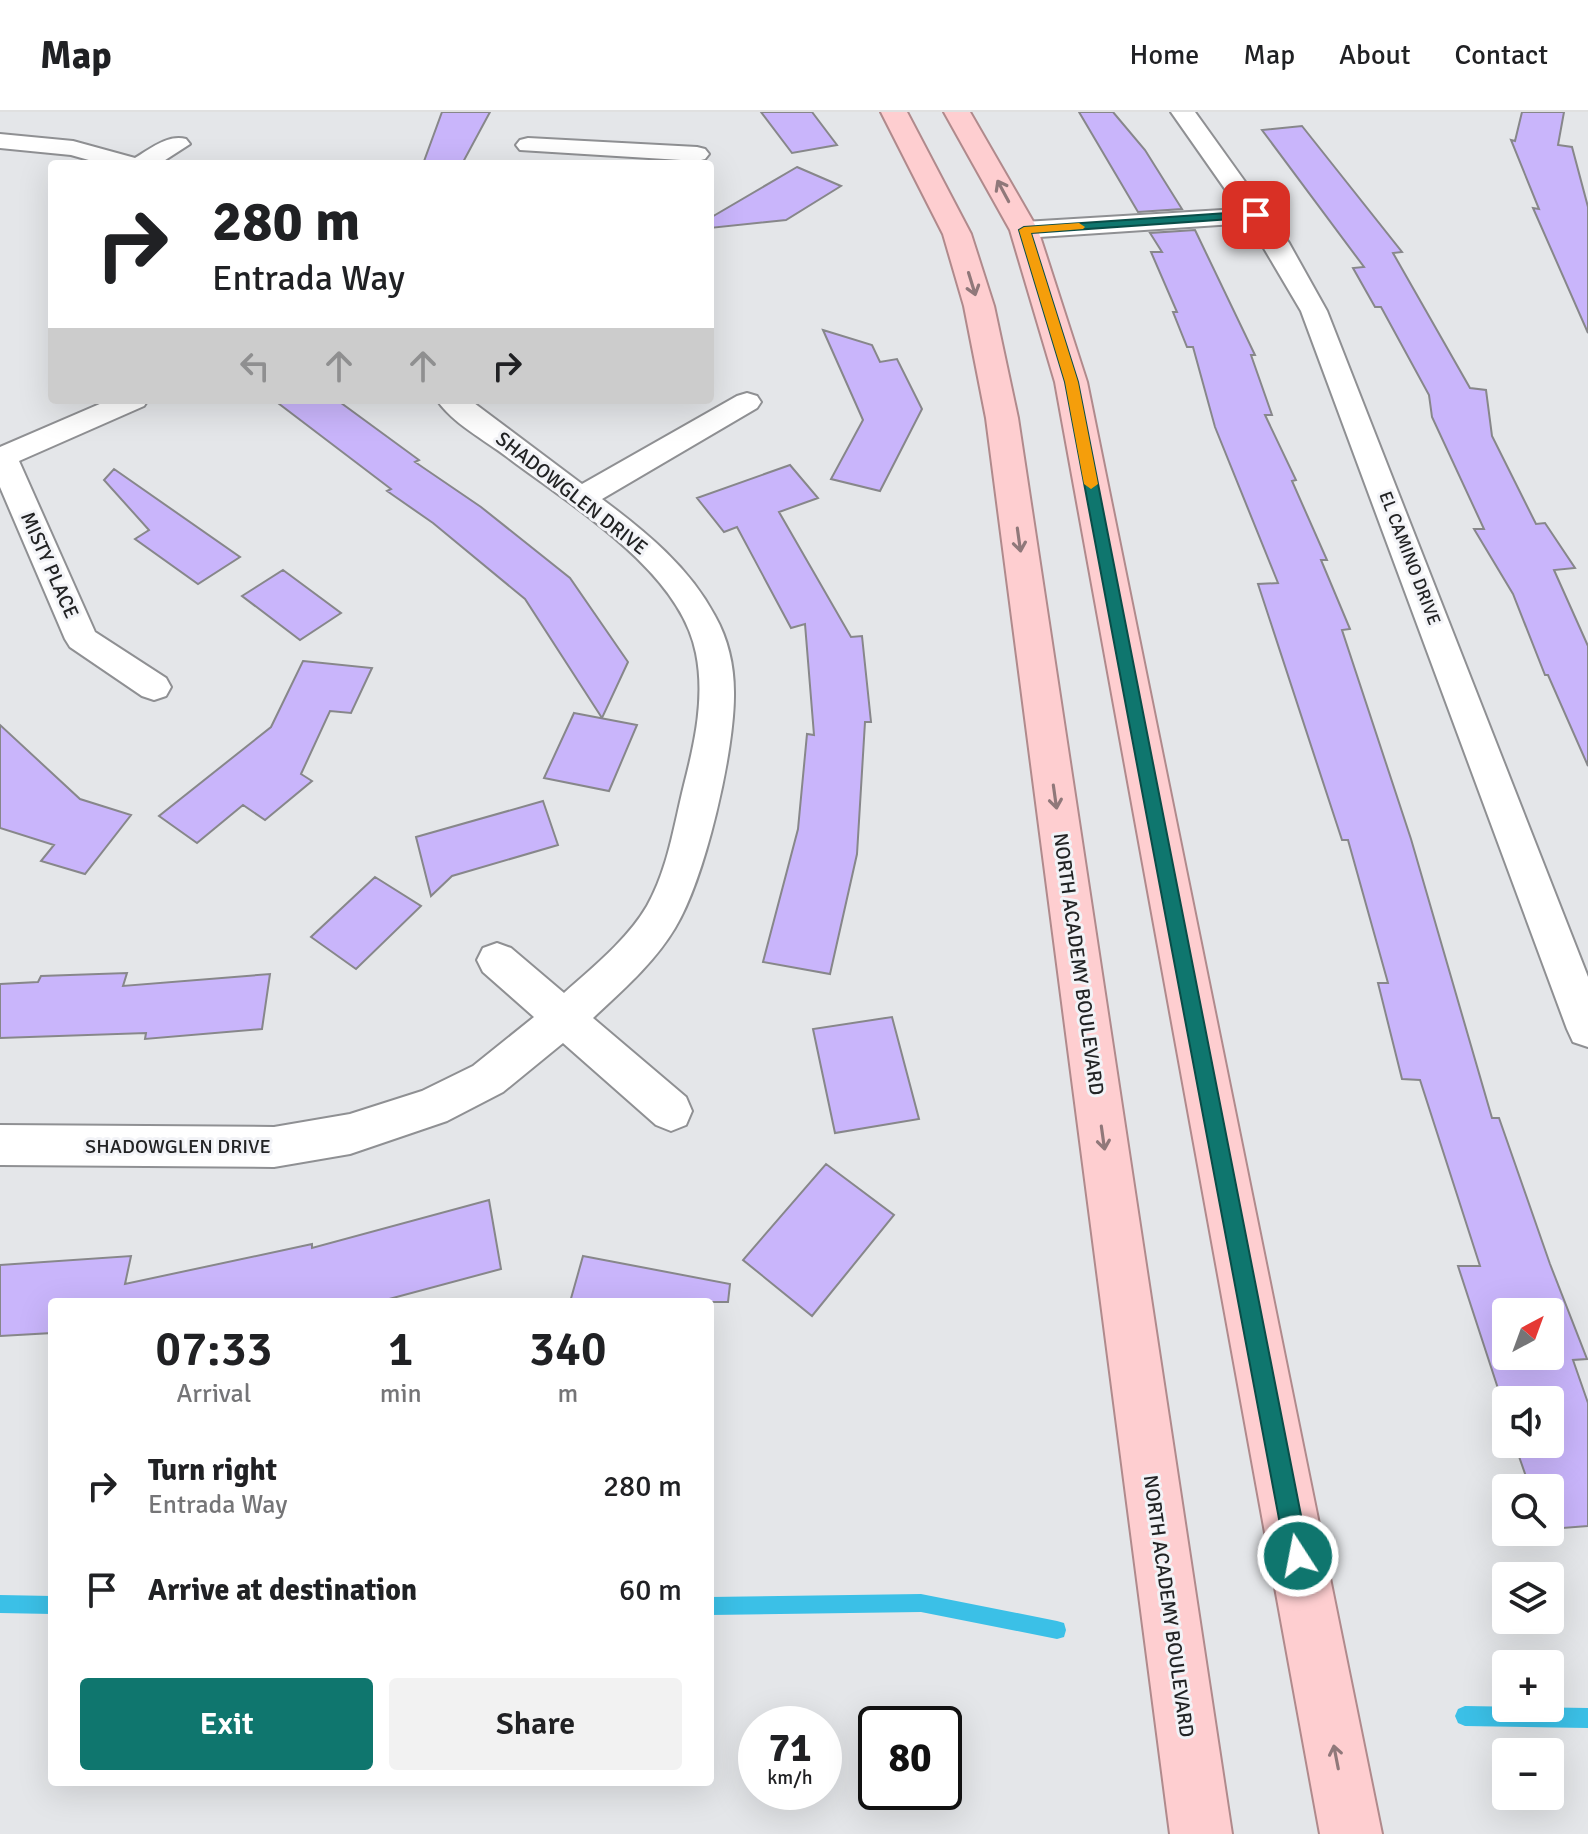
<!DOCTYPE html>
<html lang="en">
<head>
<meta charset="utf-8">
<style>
	body { margin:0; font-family:Signika,sans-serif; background:#f2f2f2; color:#202124; height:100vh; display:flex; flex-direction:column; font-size:30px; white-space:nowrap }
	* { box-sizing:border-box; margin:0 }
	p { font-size:26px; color:#757577 }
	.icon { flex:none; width:44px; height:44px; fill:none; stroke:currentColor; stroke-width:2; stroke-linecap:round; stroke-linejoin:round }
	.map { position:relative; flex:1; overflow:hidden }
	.panel { position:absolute; left:48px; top:1186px; width:666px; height:488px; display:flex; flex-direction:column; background:#fff; border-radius:8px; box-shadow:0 8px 32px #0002 }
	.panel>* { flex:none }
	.guide { position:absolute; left:48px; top:48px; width:666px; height:244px; border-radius:8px; box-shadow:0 8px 32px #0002; background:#fff; color:#202124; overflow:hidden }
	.needle { width:52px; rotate:41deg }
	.tools { position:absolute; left:1492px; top:1186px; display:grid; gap:16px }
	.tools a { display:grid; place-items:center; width:72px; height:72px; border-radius:8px; background:#fff; box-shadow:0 8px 32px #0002; font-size:40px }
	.speed { position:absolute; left:738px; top:1594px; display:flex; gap:16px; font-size:40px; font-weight:700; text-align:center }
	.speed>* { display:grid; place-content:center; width:104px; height:104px; border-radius:50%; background:#fff; box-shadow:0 8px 32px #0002; line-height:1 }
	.speed small { font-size:20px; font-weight:400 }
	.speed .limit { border:4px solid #111; border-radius:12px; background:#fff; color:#111 }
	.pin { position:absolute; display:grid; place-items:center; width:68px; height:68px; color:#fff; margin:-34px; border-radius:16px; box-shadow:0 4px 12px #0006 }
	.me { position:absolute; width:88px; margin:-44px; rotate:349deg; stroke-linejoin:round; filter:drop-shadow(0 0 6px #0008) }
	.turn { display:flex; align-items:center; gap:28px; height:168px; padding:0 32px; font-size:36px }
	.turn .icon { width:104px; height:104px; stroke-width:2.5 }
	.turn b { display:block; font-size:56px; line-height:68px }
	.lanes { display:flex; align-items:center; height:76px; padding:0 32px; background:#0003; justify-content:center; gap:40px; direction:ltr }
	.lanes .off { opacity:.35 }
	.eta { display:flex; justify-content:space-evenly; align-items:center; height:136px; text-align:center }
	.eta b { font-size:48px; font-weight:600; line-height:56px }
	.action { display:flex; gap:16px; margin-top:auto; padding:16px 32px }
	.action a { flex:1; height:92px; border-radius:8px; background:#0f766e; color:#fff; font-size:32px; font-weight:600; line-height:92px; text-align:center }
	.action a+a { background:#f2f2f2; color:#202124 }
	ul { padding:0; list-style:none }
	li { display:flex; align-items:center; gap:24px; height:104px; padding:0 32px }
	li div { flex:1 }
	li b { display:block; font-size:30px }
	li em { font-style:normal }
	header { display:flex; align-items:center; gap:48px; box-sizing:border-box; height:112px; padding:0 40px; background:#fff; border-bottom:2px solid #e0e0e0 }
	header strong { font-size:38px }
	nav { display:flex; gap:44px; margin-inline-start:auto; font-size:28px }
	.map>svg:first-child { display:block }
</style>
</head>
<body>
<header>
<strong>Map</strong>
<nav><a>Home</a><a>Map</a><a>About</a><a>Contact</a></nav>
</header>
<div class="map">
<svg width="1588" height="1722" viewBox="0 0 1588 1722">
	<rect width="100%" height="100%" fill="#e4e6e9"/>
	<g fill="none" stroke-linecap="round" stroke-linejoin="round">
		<path fill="#3bc0e7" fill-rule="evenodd" d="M921,1482L1057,1509L1064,1511L1066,1518L1064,1525L1057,1527L921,1500L710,1503V1485Z
			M0,1483L52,1484V1502L0,1501Z
			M1465,1594L1588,1596V1616L1465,1614L1458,1611L1455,1604L1458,1597Z"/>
	</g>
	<path fill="#c9b5fb" stroke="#87878a" stroke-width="2" fill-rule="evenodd" d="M442,0H490L462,52H423Z
		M761,0H812L837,33L792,41Z
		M1079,0H1113L1145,38L1182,97L1138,100Z
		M1522,0H1564L1558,33L1572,35L1588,95V221L1533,96L1539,97L1511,28L1515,29Z
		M1302,14L1402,140L1393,141L1470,276L1486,278L1492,324L1536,412L1545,411L1575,456L1554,458L1588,534V654L1548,563H1545L1513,482L1474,417H1484L1432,305L1429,283L1381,195H1375L1353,156L1364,155L1262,18Z
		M797,55L841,74L786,108L710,116V106Z
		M1195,118L1255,243H1251L1272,303H1265L1296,368L1292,369L1327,448H1321L1350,517L1342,518L1411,727L1492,1006H1499L1550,1152L1587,1247L1573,1248L1588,1291V1414L1550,1417V1376H1530L1515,1333L1550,1332V1288H1506V1301L1458,1154H1480L1420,968L1402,967L1378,871H1388L1348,728H1342L1258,472L1278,471L1215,315L1193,235H1187L1173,200H1177L1151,140H1162L1150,121ZM1506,1200H1550V1244H1506Z
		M823,218L872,233L880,250L897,247L922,297L880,379L831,367L863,308Z
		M274,288H337L419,348L415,350L481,395L570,466L628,550L602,606L525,487L433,411L387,379L391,377Z
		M790,353L818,386L779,400L851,525L862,524L871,610H865L857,742L830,862L763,850L798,717L807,622L814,623L805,512L791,516L737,415L724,420L697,386Z
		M114,357L240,445L198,472L135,427L149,418L104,368Z
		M283,458L341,501L300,528L242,484Z
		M303,549L372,556L351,601L330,599L301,662L312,669L265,708L243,693L197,731L159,704L271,615Z
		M574,601L637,613L609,679L544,666Z
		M0,613L80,687L131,703L85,762L41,749L54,733L0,716Z
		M543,689L558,733L452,764L431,784L416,725Z
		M375,765L421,794L356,857L311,825Z
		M127,861L123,874L270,862L262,917L145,927L146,921L0,926V872L38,870L41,864Z
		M892,905L919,1007L835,1021L813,917Z
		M826,1052L894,1103L812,1204L743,1148Z
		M489,1088L501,1157L378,1190H52V1221L0,1224V1153L131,1144L125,1172L312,1132V1136Z
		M583,1144L730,1172L728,1190H570Z"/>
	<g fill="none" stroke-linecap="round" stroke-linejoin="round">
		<g stroke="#8f9093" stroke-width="4">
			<path id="minor" d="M1171,0H1195L1289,131L1327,199L1588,865V935L1573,930L1567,917L1301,199L1249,111L1024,126L1015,123L1011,118L1015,113L1024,110L1239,97Z
				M0,22L73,29L135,46C150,37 168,22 186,27L190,32L159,52H103L71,43L0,36Z
				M528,26L697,35L705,37L709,42L705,47L697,49L520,38L516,33L520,28Z
				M747,281L757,284L761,290L757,296L602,387C646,420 689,455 715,504C728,527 734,554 734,580C735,638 705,767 675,816C654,851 623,878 593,906L686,985L692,999L686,1013L671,1019L656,1013L563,931L503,980L447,1009L350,1042L274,1055L0,1053V1013L274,1015L350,1002L422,979L473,954L534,905L483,860L477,848L483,836L497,831L511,836L564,881C593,855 627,828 647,794C668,757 674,713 684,673C695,630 705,585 696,541C680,458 570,393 507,345C485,328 452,311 437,288H470L582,372L737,284Z
				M109,288H148L144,294L19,349L95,520L166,566L171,575L166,584L154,588L142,584L70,535L65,527L0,375V335Z"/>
		</g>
		<g stroke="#b08a8c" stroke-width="4">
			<path id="trunk" d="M881,0H907L971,122L994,194L1018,306L1232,1722H1170L986,306L964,194L943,122Z
				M944,0H970L1038,118L1087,270L1382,1722H1320L1055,270L1010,118Z"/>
		</g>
		<use href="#minor" fill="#fff" fill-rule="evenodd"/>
		<use href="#trunk" fill="#feced0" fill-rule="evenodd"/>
	</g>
	<defs><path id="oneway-shaft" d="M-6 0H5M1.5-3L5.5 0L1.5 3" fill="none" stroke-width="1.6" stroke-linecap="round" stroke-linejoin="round" transform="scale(2)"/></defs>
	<g stroke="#90787a">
		<use href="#oneway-shaft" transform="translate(1003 79) rotate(-118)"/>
		<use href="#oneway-shaft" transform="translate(972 172) rotate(73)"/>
		<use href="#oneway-shaft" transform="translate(1019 428) rotate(82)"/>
		<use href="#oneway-shaft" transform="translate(1055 685) rotate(82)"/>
		<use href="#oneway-shaft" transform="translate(1103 1026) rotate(82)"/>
		<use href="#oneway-shaft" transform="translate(1336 1645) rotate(-101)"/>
	</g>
	<path fill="#0f766e" stroke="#0a4d48" stroke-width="2" d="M1256,99L1262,103L1260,105L1031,121L1078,270L1309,1444L1306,1452L1298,1456L1289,1452L1286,1444L1065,270L1019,118L1024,115Z"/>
	<path fill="#f59e0b" d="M1079,111L1085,115L1083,117L1031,121L1078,270L1098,372L1091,377L1084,372L1065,270L1019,118L1024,115Z"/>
	<g text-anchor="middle" stroke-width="6" stroke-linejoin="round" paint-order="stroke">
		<g font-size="18" fill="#222324" stroke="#f2f3f7">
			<text transform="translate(1410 446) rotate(69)" y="6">EL CAMINO DRIVE</text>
		</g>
		<g font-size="20" fill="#222324" stroke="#f2f3f7">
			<text transform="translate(572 381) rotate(38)" y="7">SHADOWGLEN DRIVE</text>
			<text transform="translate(50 453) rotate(66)" y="7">MISTY PLACE</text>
			<text transform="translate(1079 852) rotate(82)" y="7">NORTH ACADEMY BOULEVARD</text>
			<text x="178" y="1041">SHADOWGLEN DRIVE</text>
			<text transform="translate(1169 1494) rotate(82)" y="7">NORTH ACADEMY BOULEVARD</text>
		</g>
	</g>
</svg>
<div class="tools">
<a><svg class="needle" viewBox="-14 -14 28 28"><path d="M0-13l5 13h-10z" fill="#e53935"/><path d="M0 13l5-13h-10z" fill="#757577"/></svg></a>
<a><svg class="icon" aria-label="sound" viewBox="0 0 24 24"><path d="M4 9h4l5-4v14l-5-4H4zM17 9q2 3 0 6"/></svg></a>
<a><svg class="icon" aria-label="search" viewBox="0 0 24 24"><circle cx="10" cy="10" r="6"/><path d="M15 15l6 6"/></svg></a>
<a><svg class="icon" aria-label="layers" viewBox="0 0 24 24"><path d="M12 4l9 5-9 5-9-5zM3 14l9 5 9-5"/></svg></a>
<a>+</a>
<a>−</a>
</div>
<div class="speed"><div>71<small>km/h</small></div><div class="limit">80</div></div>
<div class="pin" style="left:1256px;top:103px;background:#d93025"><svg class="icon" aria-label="arrive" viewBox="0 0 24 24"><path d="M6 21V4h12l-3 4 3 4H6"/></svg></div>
<svg class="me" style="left:1298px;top:1444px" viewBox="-20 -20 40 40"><circle r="17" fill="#0f766e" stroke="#fff" stroke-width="3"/><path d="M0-11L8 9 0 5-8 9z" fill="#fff"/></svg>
<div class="guide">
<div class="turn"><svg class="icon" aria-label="right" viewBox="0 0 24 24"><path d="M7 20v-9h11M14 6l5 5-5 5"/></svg><div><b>280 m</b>Entrada Way</div></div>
<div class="lanes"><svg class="icon off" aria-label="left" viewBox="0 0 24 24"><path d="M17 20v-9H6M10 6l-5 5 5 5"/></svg><svg class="icon off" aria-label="ahead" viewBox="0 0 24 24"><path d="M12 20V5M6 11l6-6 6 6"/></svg><svg class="icon off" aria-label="ahead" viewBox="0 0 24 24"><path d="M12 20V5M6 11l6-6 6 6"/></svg><svg class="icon" aria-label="right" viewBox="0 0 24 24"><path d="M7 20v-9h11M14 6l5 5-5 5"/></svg></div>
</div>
<section class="panel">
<div class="eta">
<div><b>07:33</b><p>Arrival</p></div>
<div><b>1</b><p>min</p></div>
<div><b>340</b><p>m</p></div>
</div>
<ul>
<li><svg class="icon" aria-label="right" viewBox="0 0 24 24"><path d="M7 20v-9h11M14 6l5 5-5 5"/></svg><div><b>Turn right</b><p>Entrada Way</p></div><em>280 m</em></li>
<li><svg class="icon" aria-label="arrive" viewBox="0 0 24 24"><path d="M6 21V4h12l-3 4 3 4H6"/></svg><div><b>Arrive at destination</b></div><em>60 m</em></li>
</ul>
<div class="action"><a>Exit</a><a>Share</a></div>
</section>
</div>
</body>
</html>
